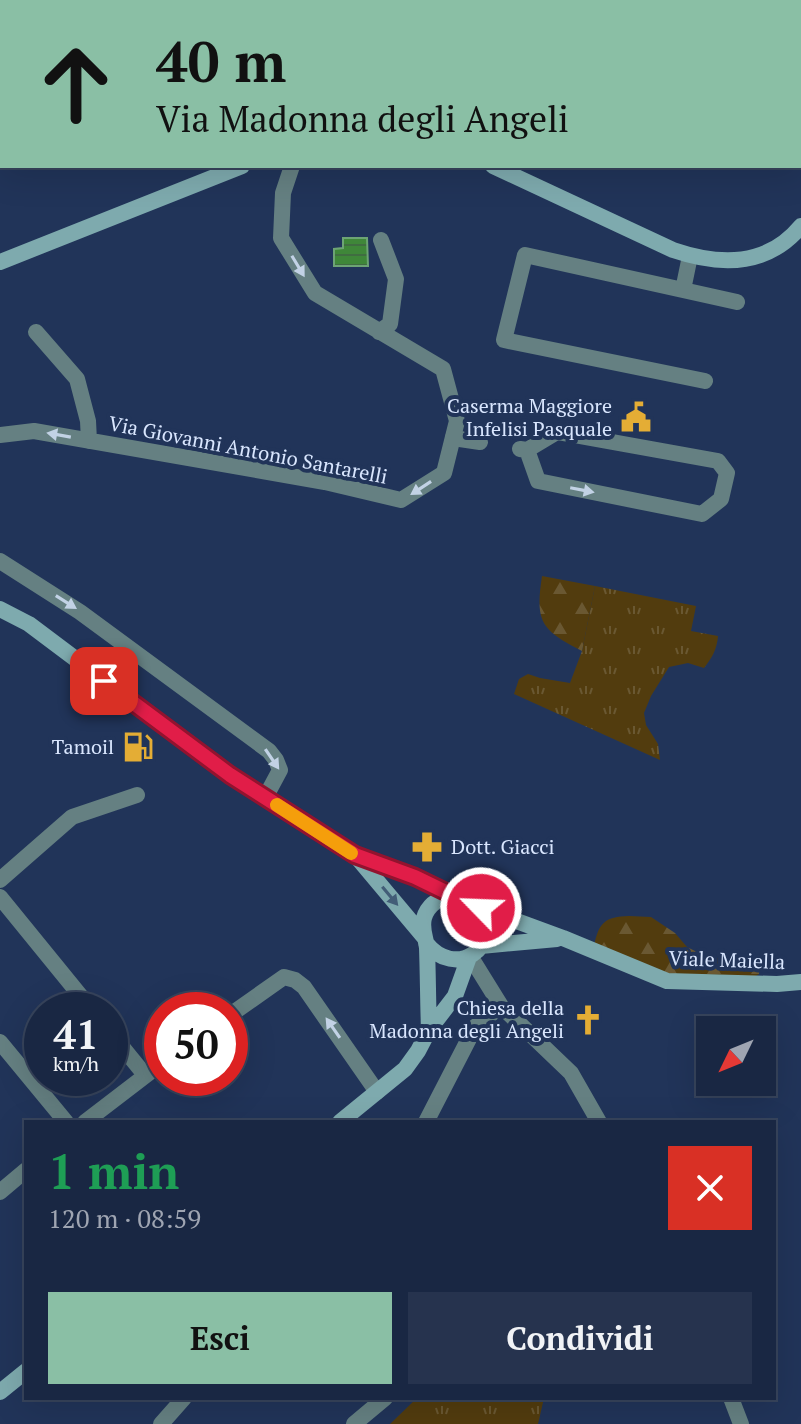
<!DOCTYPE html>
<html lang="it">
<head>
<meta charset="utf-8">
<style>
	body { margin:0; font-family:"PT Serif",serif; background:#26334e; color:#f1f3f6; height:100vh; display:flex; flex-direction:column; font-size:30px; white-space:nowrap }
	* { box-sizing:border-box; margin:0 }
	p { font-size:26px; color:#9fa5b2 }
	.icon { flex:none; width:44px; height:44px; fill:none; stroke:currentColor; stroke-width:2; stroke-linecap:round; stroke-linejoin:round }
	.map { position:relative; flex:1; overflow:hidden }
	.drawer { position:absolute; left:24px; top:1120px; width:752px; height:280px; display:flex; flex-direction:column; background:#192743; border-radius:0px; box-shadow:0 8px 32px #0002,0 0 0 2px #37445c }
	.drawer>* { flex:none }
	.guide { position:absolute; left:0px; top:0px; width:802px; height:168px; box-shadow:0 8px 32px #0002,0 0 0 2px #37445c; background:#8abfa5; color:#111; overflow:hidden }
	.needle { width:52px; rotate:227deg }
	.buttons { position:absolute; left:696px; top:1016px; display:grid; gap:16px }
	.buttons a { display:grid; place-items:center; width:80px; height:80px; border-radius:0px; background:#192743; box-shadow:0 8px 32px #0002,0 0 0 2px #37445c; font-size:40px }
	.speed { position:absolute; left:24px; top:992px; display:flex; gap:16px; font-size:40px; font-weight:700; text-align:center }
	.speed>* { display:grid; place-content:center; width:104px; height:104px; border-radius:50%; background:#192743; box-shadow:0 8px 32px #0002,0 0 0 2px #37445c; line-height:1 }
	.speed small { font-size:20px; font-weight:400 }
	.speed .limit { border:12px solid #d22; background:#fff; color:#111 }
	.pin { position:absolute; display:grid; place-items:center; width:68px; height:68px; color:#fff; margin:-34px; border-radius:16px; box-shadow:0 4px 12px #0006 }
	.me { position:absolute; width:88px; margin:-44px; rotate:294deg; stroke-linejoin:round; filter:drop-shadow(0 0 6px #0008) }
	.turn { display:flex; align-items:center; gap:28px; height:168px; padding:0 24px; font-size:36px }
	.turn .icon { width:104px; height:104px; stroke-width:2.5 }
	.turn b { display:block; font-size:56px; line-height:68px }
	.round { display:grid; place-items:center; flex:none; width:84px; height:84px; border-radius:0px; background:#26334e }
	.head { display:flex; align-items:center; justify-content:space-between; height:136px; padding:0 24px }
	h1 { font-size:48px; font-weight:700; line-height:60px; color:#1e9e55 }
	.button { display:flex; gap:16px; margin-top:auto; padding:16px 24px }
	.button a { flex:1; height:92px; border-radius:0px; background:#8abfa5; color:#111; font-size:32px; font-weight:700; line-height:92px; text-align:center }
	.button a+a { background:#26334e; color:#f1f3f6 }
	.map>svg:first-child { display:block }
</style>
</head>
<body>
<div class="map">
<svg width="801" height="1424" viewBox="0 0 801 1424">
	<defs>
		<pattern id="grass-tufts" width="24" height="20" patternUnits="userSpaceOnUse" patternTransform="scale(2)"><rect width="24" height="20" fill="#523c0e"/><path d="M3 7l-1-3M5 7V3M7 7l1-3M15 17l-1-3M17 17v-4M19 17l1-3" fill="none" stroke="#6a5832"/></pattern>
		<pattern id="forest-firs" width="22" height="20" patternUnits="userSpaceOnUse" patternTransform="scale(2)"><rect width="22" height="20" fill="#523c0e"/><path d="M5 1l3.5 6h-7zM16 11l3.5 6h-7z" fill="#6a5832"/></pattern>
		<pattern id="water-rules" width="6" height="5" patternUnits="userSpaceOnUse" patternTransform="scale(2)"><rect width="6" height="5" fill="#3f8739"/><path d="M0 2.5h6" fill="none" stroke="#406d41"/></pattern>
	</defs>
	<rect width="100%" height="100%" fill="#213459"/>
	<path fill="url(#grass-tufts)" d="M595,586L696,606L691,631L718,636C717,649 712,658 704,668L688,663L669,667L651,696L644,713L646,725L658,744L660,760L514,694L519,679L528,674L540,678L570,683L582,651Z
		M417,1398H544L538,1424H390Z"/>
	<path fill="url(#forest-firs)" d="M542,576L595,586L582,651C541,630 535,622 542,576Z
		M629,916L651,917L675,933L687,947L707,957L754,961L760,965L759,974L753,978L675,976L594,946C599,922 605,917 629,916Z"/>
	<path fill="url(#water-rules)" stroke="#6da474" stroke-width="2" d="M343,238H367L368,266H334V249L343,248Z"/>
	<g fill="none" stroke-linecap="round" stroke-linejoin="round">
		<path stroke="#658082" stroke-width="16" d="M311,2L322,0
			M683,290L690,256
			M705,381L504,340L525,255L737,302
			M453,438L480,442
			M520,449L527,450L557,432L718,461L727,473L721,499L702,514L538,481L527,450
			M0,880L72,817L137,795
			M426,1122L475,1027L501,1006
			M161,1424L184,1398
			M354,1424L385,1398"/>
		<path stroke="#658082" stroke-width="16" d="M746,2L748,0
			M36,332L77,379L88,421L89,441
			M379,332L390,324L396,279L381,240
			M0,435L34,431L325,482L401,500L444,473L457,421L443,369L315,293L281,238L283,193L292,166
			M0,561L80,612L269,751L276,760L280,770L265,798
			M0,897L92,1010
			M470,956L501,1006L571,1073L599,1122
			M230,1015L284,977L295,980L304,987L377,1092
			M110,1032L145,1075
			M0,1042L66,1122
			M85,1122L162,1063
			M0,1192L26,1170
			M731,1398L741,1424"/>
		<path stroke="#7eaaae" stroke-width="16" d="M735,0L737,2
			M800,64L801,65
			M493,166L673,250C720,266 767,267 801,226
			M0,262L242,166
			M0,609L29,624L230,775L355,855L415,877L452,895L470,899L481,908L563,938L667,981L777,984L801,982
			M356,856L424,937
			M426,943C455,980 503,948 481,908
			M481,946L557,939
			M429,1030C428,1003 428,976 427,948C426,938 421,929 424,918C428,904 439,898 452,895
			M340,1122L405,1069L418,1051L429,1030L455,996L469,957
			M0,1392L26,1371"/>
	</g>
	<defs><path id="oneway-solid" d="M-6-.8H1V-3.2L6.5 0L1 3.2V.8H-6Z" transform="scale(2)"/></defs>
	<g fill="#c2d2e5">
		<use href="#oneway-solid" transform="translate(298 266) rotate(59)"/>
		<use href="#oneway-solid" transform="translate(59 435) rotate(-170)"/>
		<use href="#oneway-solid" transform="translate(421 488) rotate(147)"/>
		<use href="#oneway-solid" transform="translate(582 490) rotate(11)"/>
		<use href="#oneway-solid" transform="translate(66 602) rotate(32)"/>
		<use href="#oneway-solid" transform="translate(272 759) rotate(56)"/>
		<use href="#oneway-solid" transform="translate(333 1028) rotate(-125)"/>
	</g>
	<use fill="#425d77" href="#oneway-solid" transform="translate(390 896) rotate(50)"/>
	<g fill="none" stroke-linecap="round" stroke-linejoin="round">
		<g stroke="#92132f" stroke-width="20">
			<path id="route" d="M104,681L230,775L355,855L415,877L452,895L470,899L481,908"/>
		</g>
		<use href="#route" stroke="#e11d48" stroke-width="14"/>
		<path stroke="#f59e0b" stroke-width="14" d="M277,805L351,853"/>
	</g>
	<defs>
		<g id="civic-bare" transform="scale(2.4)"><path d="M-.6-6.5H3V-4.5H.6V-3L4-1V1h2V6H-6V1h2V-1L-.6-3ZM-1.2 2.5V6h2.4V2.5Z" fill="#e4ad35" stroke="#213459" stroke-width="2.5" paint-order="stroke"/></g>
		<g id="fuel-bare" transform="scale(2.4)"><path d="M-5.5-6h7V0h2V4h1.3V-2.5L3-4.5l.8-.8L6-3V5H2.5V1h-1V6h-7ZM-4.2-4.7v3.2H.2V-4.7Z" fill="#e4ad35" stroke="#213459" stroke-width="2.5" paint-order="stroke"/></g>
		<g id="pharmacy-bare" transform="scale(2.4)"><path d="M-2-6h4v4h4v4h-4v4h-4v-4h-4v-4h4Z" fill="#e4ad35" stroke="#213459" stroke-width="2.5" paint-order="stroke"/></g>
		<g id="church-bare" transform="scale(2.4)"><path d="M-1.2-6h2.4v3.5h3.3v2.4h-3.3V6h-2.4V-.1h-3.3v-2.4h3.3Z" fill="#e4ad35" stroke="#213459" stroke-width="2.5" paint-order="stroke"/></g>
	</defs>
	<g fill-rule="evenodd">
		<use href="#civic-bare" x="636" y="417"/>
		<use href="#fuel-bare" x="138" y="747"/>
		<use href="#pharmacy-bare" x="427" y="847"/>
		<use href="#church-bare" x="588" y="1020"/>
	</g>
	<g text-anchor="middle" stroke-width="8" stroke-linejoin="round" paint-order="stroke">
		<g font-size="20" fill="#d9e6fe" stroke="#213459" text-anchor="end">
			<text x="612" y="413">Caserma Maggiore<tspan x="612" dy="23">Infelisi Pasquale</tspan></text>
			<text x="114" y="754">Tamoil</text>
			<text x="451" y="854" text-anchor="start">Dott. Giacci</text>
			<text x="564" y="1015">Chiesa della<tspan x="564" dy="23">Madonna degli Angeli</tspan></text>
		</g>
		<g font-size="20" fill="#d9e6fe" stroke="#213459">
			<text transform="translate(248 450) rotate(11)" y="7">Via Giovanni Antonio Santarelli</text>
			<text transform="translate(727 960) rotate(2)" y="7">Viale Maiella</text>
		</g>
	</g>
</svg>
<div class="buttons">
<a><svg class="needle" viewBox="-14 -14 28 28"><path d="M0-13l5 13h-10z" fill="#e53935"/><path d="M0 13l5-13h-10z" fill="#9fa5b2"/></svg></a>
</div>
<div class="speed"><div>41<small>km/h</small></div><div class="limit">50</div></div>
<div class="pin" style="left:104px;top:681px;background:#d93025"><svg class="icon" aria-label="arrive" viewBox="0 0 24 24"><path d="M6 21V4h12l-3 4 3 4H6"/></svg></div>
<svg class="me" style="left:481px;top:908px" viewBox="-20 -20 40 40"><circle r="17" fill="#e11d48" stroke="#fff" stroke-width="3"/><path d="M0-11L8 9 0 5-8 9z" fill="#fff"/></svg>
<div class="guide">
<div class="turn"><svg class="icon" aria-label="ahead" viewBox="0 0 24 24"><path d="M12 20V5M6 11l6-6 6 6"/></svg><div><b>40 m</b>Via Madonna degli Angeli</div></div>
</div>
<section class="drawer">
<div class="head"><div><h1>1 min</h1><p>120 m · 08:59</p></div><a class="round" style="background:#d93025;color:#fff"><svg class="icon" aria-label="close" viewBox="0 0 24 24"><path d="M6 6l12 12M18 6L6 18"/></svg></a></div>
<div class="button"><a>Esci</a><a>Condividi</a></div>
</section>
</div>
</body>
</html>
